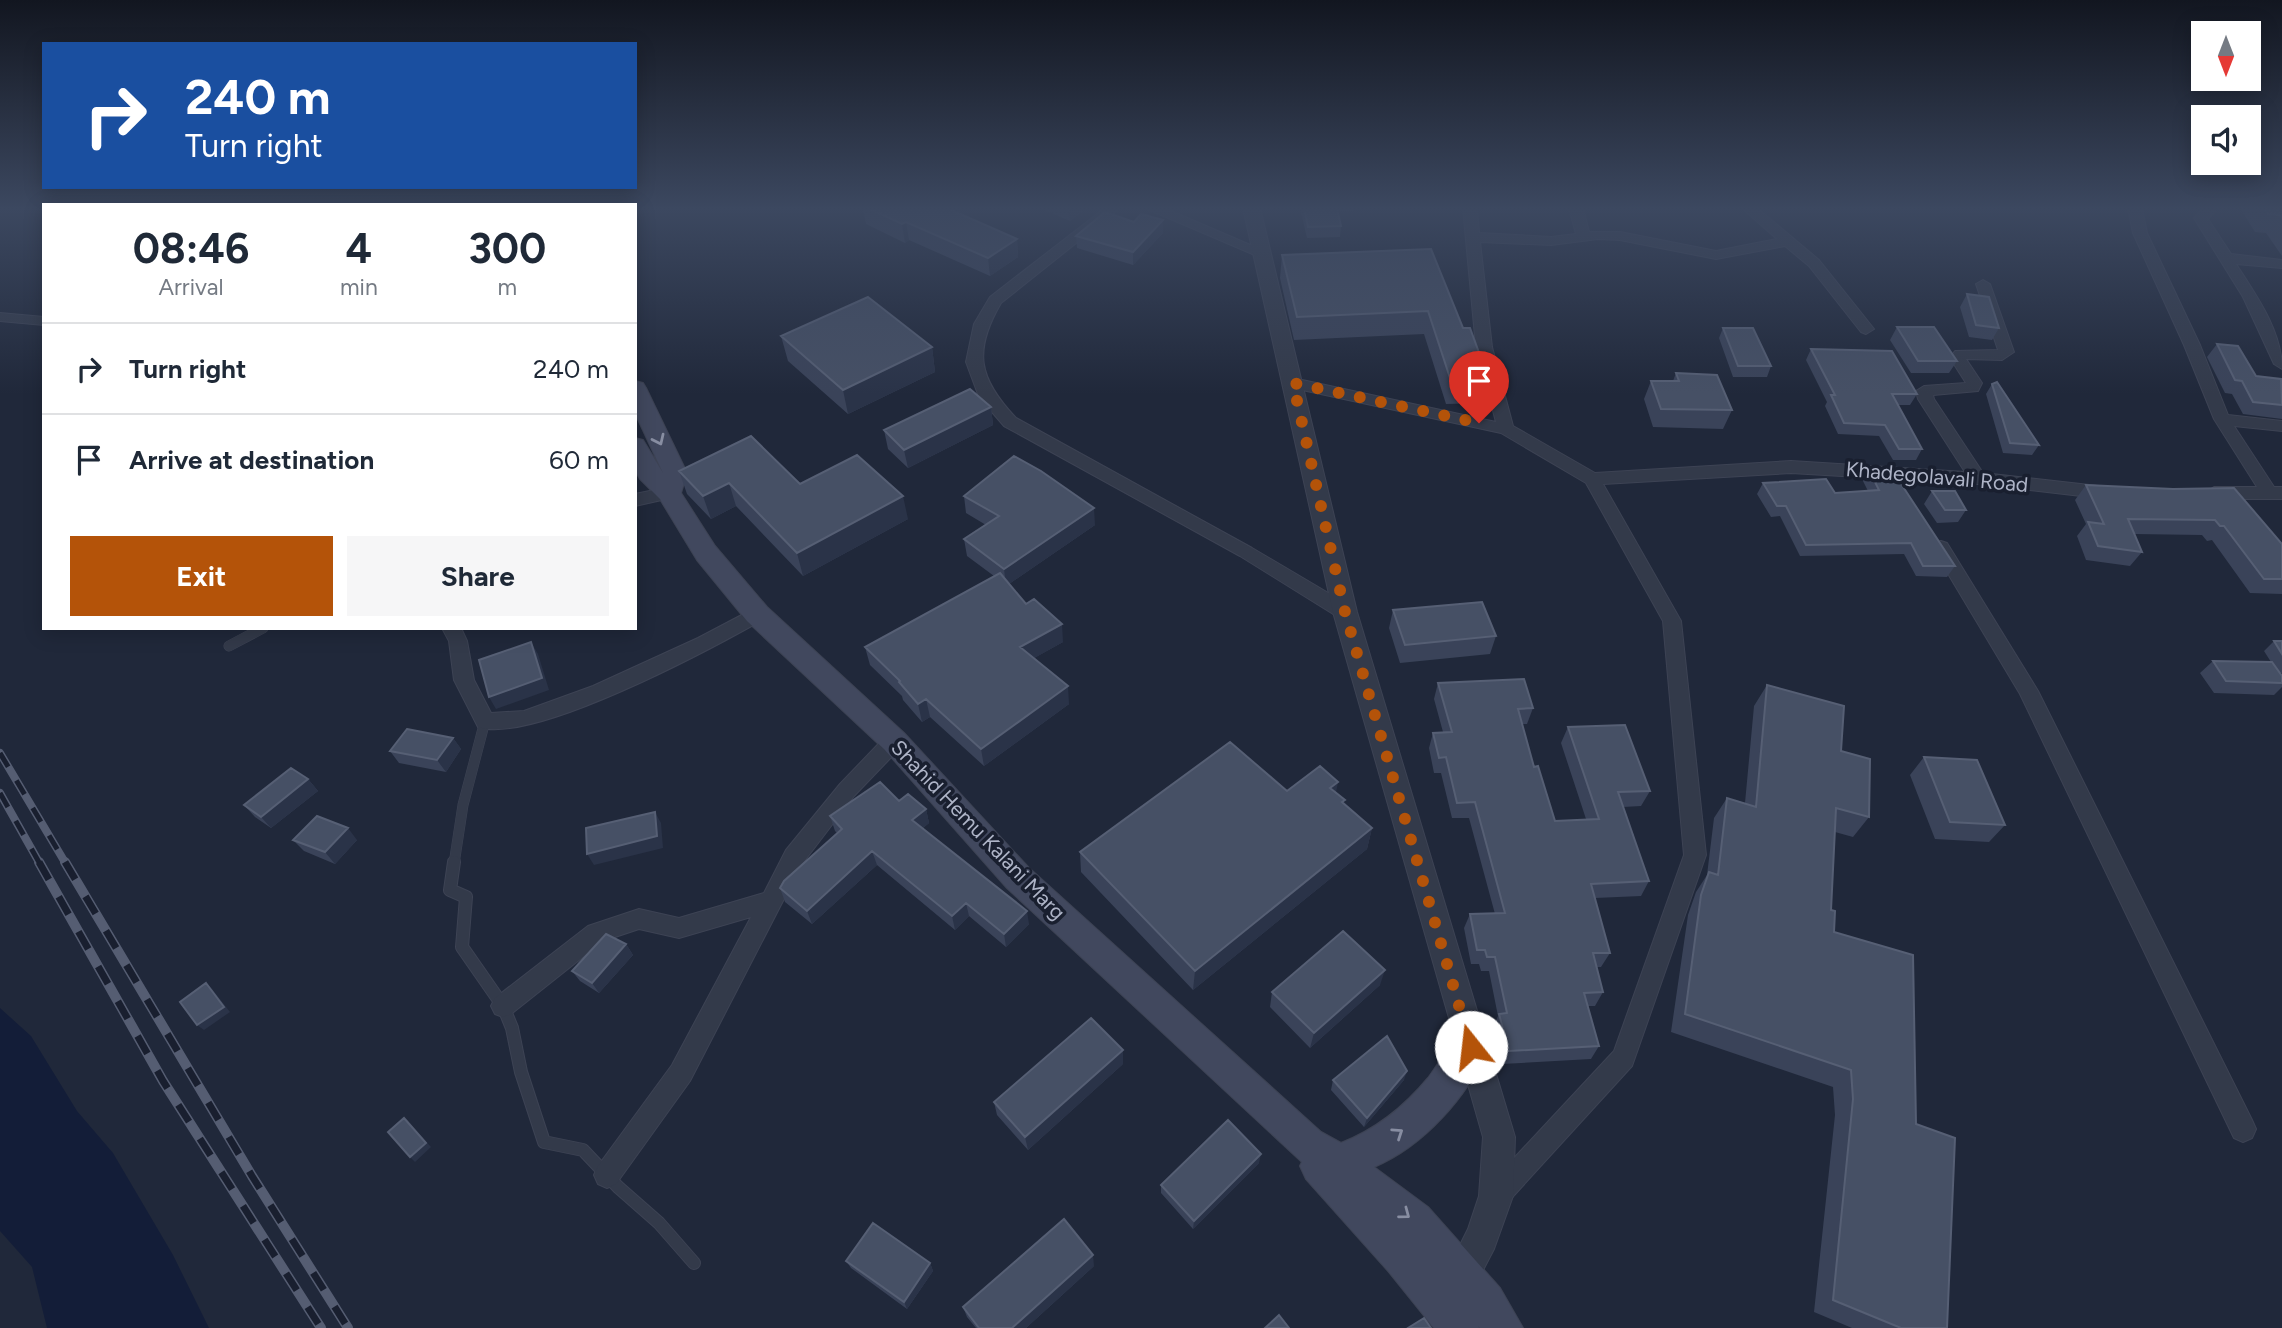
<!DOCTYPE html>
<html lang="en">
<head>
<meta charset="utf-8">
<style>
	body { margin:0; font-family:Figtree,sans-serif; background:#f6f6f7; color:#1f2937; height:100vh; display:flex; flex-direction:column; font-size:26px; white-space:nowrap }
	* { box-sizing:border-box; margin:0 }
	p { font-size:23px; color:#747a83 }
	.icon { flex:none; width:38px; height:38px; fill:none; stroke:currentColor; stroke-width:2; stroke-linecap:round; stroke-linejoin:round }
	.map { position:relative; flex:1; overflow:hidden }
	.drawer { position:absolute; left:42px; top:203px; width:595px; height:427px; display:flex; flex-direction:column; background:#fff; border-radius:0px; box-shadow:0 4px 18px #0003 }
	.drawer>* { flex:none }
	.guide { position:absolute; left:42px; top:42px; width:595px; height:147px; border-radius:0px; box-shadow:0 4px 18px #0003; background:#1a4fa0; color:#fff; overflow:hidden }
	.needle { width:46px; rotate:180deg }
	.tools { position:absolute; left:2191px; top:21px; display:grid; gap:14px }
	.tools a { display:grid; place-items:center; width:70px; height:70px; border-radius:0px; background:#fff; box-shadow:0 4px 18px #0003; font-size:35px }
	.pin { position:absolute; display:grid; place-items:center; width:60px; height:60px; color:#fff; margin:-72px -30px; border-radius:50% 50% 50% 0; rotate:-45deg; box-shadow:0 0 7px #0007 }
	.pin .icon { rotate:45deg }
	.me { position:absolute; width:77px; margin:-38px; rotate:344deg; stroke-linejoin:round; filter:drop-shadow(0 0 5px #0008) }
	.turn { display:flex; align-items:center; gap:24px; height:147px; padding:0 28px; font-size:32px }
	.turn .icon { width:91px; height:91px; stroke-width:2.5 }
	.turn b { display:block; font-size:49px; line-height:60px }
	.eta { display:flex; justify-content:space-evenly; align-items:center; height:119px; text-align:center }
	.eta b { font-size:42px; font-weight:700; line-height:49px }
	.action { display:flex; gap:14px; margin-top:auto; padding:14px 28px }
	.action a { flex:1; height:80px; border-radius:0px; background:#b45309; color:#fff; font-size:28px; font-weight:700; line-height:80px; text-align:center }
	.action a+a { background:#f6f6f7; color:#1f2937 }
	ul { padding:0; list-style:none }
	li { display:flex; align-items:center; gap:21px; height:91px; padding:0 28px; border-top:2px solid #e0e1e3 }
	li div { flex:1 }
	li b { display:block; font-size:26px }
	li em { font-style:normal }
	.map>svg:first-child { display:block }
</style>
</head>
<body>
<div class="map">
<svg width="2282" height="1328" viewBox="0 0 2282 1328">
	<rect width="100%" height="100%" fill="#20283a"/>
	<path fill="#131d38" d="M0,1008L31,1036L77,1111L113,1153L173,1255L209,1328H47L32,1267L0,1231Z"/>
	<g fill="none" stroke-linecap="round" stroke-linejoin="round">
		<g stroke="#3d4354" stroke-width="11">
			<path id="service-far1" d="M229,646L263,628
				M454,864L463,805L485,721"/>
		</g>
		<g stroke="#3d4354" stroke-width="14">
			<path id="service" d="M454,862L450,890L466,897L462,947L503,1006L512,1028L521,1072L544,1142L583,1150L618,1187L659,1223L694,1263"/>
		</g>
		<g stroke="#3d4354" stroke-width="2">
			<path id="minor" d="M1105,208H1120L1001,303C973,351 978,378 1016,418L1252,548L1352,607L1354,612L1352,617H1338L1240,556L1004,426L979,397L966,362L974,324L990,297Z
				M1145,208H1164L1269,253L1267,256H1257Z
				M1463,208H1477L1479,233L1551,237L1576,234L1569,208H1583L1589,232H1620L1716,251L1777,239L1742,208H1757L1819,260L1874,329L1866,334L1861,332L1809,266L1785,246L1716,259L1620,240L1598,239L1551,245L1480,242L1492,347L1513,426L1595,473L1791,461L1965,472L1918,399L1916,391L1924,386L1966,383L1950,358L1955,351L1998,350L1976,284L1983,280L1990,284L2014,352L2002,360L1966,359L1982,383L1978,391L1933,395L1934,399L1983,473L2107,487L2116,493L2107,499L1978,484L1791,473L1603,484L1681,621L1706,855L1632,1066L1507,1203L1498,1207L1489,1203L1485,1194L1489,1185L1614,1051L1684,855L1663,621L1586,483L1501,433L1293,388L1285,383L1293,378L1496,422L1476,347Z
				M2128,208H2142L2147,233L2200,345L2228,415L2282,421V431L2234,426L2274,487H2282V499H2214L2205,493L2214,487H2257L2214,419L2184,345L2133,233Z
				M2203,208H2217L2208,219L2231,254L2282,260V268L2236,264C2256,295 2282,331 2282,369L2274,364L2243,297L2194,218Z
				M0,313L44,317V325L0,321Z
				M669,487L678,493L675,497L635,506V494Z
				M1941,541L1947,543L2038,691L2252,1120L2256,1129L2252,1138L2243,1142L2234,1138L2020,694L1932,547L1935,543Z
				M757,607L764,609L766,614L764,619C711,649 533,745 478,727L454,680L449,641L442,628H461L467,641L474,680L491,713L524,711L593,686L698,638Z
				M894,733L901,735L904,741L901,747L854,796L802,864L690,1081L616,1184L607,1188L598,1184L594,1175L598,1166L672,1065L751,917L679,938L639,929L603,941L511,1014L503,1017L495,1014L491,1006L495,998L588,926L639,909L679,918L764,893L786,850L840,784L887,735Z"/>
		</g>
		<g stroke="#3d4354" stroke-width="2">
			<path id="tertiary" d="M1243,208H1260L1357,612L1515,1137L1513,1196L1494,1249L1468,1299L1456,1304L1444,1299L1439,1287L1468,1229L1479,1196L1483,1137L1333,612Z"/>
		</g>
		<g stroke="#3d4354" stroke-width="2">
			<path id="secondary" d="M635,381L643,383L646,388L687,473L681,493L715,546L767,607L904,733L1029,868L1321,1132L1341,1143C1377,1129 1404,1107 1428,1078C1441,1061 1451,1038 1471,1030L1483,1035L1489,1047C1467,1097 1424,1146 1374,1167L1428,1207L1500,1288L1523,1328H1480L1478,1326L1479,1328H1434L1389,1272L1306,1179L1300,1166L1302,1162L1007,888L884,749L747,621L697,560L660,499L640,479L635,470V438L643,440L663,473L635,413Z"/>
		</g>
		<use href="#service-far1" stroke="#333a4a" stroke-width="10"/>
		<use href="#service" stroke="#333a4a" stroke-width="12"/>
		<use href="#minor" fill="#333a4a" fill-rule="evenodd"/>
		<use href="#tertiary" fill="#333a4a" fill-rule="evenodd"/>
		<use href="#secondary" fill="#41485e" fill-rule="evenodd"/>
		<g stroke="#555d72" stroke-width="8">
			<path id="rail-far1" d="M0,753L66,864
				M0,793L40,864"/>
		</g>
		<g stroke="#555d72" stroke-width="10">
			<path id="rail" d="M39,862L163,1081L321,1328
				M65,862L252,1176L348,1328"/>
		</g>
		<use href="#rail-far1" stroke="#191f2f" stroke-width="5" stroke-dasharray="16" stroke-linecap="butt"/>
		<use href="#rail" stroke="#191f2f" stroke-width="7" stroke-dasharray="20" stroke-linecap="butt"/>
	</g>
	<path fill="#3a4359" d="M863,208H965L958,213L1017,239L1018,257L990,276L909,240L905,243L866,224Z
		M1040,208H1087L1070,221Z
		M1300,208H1354V211H1337L1341,226L1340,237L1307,238Z
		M2240,208H2282V256L2266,233L2255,232Z
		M1134,222L1163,233L1133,265L1077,248L1076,236Z
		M1431,249L1463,328L1489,380L1483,403L1446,404L1424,334L1294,340L1280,278L1282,255Z
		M1967,294L1999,328L1992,340L1969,337L1960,307Z
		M1897,327L1957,361L1949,373H1911L1890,340Z
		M1723,328L1771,366L1767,377H1733L1719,338Z
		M781,336L932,347L935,372L848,414L788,361Z
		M2217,344L2256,376L2282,380V419L2243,414L2232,394L2225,393L2207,357Z
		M1811,349L1917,394L1910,405H1898L1922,449L1916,460H1893L1879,436L1838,434L1825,406L1827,402L1806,360Z
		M1676,373L1732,410L1723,429L1653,427L1644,399L1651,381H1673Z
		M1992,384L2039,445L2032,455L2003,453L1986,394Z
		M991,407L993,425L908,468L888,449L884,430Z
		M1869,470L1955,566L1947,577L1916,576L1904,554L1800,556L1780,516L1771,517L1757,494L1763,483L1835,493L1868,491L1863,481Z
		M679,471L800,484L908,519L803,576L736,506L711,519L687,494Z
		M2086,485L2173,489L2282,544V594L2250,593L2212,540L2207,541L2202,535L2134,534L2142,552L2130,566L2086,560L2077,536L2086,524L2075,500Z
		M1932,491L1966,510L1958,522L1937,523L1924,504Z
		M964,496L1095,525L1009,584L1026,604L1063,642L1034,658L1069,704L984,766L930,717L922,722L903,700L902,696L870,665L865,647L994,576L967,556L964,539L986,525L966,513Z
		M1393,610L1496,636L1490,654L1400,663L1389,628Z
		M2274,641H2282V673H2280L2282,676V687L2274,695L2214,693L2200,673L2213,661L2271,662L2264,651Z
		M1438,683L1533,708L1527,724H1522L1534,767L1555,821L1586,819L1561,743L1568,727L1650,791L1641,806L1623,807L1649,881L1641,896L1595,898L1610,953L1601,967H1597L1603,992L1595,1006H1588L1599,1046L1591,1059L1502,1064L1493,1027L1498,1016L1489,971H1481L1479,964H1471L1464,928L1470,914H1495L1469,818H1452L1441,773H1434L1429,748L1433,733L1443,732L1434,699Z
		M1767,685L1841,751L1869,817L1853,837L1835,832L1831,910L1834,932L1916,1124L1947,1328H1852L1814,1312L1835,1115L1833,1087L1671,1032L1688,915L1696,892L1707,875L1714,818L1727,798L1745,803L1754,706Z
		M453,738L461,749L446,772L399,763L390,751Z
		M1924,757L2005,825L1989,842L1935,839L1910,775Z
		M308,779L318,791L271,828L255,817L244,805Z
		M1287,791L1336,792L1344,804L1372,828L1367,849L1193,990L1081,872L1080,852Z
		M899,801L926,809L929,823L923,828L1029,924L1006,947L969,916L955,930L877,865L812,924L785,902L780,888L837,833L835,831L830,816Z
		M293,840H357L335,864L304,851Z
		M626,944L633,955L599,993L580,981L572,971Z
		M1380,985L1310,1048L1270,1007L1272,992Z
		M1123,1064L1028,1150L997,1115L994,1102Z
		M1333,1080H1404L1364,1127L1331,1090Z
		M1259,1163L1193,1229L1161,1193V1185Z
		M846,1261L930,1263L933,1271L907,1309L851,1268Z
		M1094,1266L1026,1328H976L967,1317L963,1307Z"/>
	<path fill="#2a3348" d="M939,208H965L941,223Z
		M1069,208H1087L1070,221Z
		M1163,220V233L1133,265V252Z
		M906,222L909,240L905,243L902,224Z
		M1017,239L1018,257L990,276L988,258Z
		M932,347L935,372L848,414L843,390Z
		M991,407L993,425L908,468L904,450Z
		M729,483L736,506L711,519L703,496Z
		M903,496L908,519L803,576L797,553Z
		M1094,508L1095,525L1006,586L1004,569Z
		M1062,624L1063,642L1022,665L1020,647Z
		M531,642L538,654L549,690L496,709L489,697Z
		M1068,686L1069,704L984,766L981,749Z
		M926,699L930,717L922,722L918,704Z
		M453,738L461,749L446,772L437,760Z
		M308,779L318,791L271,828L261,817Z
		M1338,782L1334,803L1330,788Z
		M926,809L929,823L916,834L912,820Z
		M655,812L661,823L663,848L594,865L587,854Z
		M348,828L357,840L335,864L325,852Z
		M1372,828L1367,849L1193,990L1195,971Z
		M872,851L877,865L812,924L807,911Z
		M966,903L969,916L955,930L952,916Z
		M1027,911L1029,924L1006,947L1004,934Z
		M626,944L633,955L599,993L592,983Z
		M1385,970L1380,985L1310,1048L1314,1033Z
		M206,983L212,989L230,1012L204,1030L197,1025Z
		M1123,1050V1064L1028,1150L1025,1137Z
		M1407,1071L1404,1080L1364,1127L1367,1118Z
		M404,1118L431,1147L415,1162L410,1157Z
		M1261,1154L1259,1163L1193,1229L1194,1221Z
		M1093,1255L1094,1266L1026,1328H1012Z
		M930,1263L933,1271L907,1309L904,1302Z"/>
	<path fill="#465065" stroke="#565f74" stroke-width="2" d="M868,208H947L1017,239L988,258L906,222L902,224Z
		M1304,208H1337L1341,226L1308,227Z
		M2265,208H2282V218L2280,215L2268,214Z
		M1105,212L1134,222L1141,214L1163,220L1133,252L1076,236Z
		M1431,249L1463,328H1470L1489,380L1451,381L1428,311L1297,317L1282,255Z
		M1967,294L1989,297L1999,328L1976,325Z
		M868,297L932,347L843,390L781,336Z
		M1897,327H1934L1957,361H1918Z
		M1723,328H1753L1771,366H1738Z
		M2217,344L2238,346L2256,376L2281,379L2282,405L2253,402L2242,381L2235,380Z
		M1811,349L1892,351L1917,394H1892L1922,449H1899L1885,425L1844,423L1831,395H1835Z
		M1676,373L1717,375L1732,410L1661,409L1651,381H1679Z
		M1997,382L2039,445L2010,443L1992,384Z
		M970,389L991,407L904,450L884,430Z
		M751,436L800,484L857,455L903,496L797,553L729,483L703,496L679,471Z
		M1014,456L1041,471L1094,508L1004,569L964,539L999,516L964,496Z
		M1869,470H1892L1955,566H1923L1911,543L1806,545L1786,506H1777L1763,483L1826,479L1835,493L1879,490Z
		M2086,485L2173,489L2234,488L2282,544V579H2264L2224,526H2220L2215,520L2128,519L2142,552L2098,546L2088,522L2104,524Z
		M1932,491H1955L1966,510H1945Z
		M1000,573L1026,604L1034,599L1062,624L1020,647L1068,686L981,749L926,699L918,704L899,682L900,681L865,647Z
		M1482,602L1496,636L1405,645L1393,610Z
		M2274,641H2282V654Z
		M531,642L542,678L489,697L479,660Z
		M2213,661L2272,662L2282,676V683L2226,681Z
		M1524,679L1533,708L1518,709L1534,767L1538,766L1555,821L1599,819L1568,727L1625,725L1650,791L1618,792L1649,881L1591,884L1610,953H1593L1603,992L1584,993L1599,1046L1509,1051L1499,1014L1507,1013L1495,957H1487L1485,950H1477L1470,914L1505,913L1475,802L1457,803L1446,757L1439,758L1433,733L1452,732L1438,683Z
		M1767,685L1844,706L1841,751L1870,759L1869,817L1836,808L1831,910L1835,911L1834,932L1913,955L1916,1124L1955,1138L1947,1328H1901L1833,1300L1853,1099L1851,1070L1685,1014L1701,895L1709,872L1718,875L1727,798L1756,807Z
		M407,729L453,738L437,760L390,751Z
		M1230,742L1287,791L1320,766L1338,782L1330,788L1345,800L1342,802L1372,828L1195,971L1080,852Z
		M1924,757L1977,760L2005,825L1950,822Z
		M291,768L308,779L261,817L244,805Z
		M880,782L899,801L908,794L926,809L912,820L1027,911L1004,934L966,903L952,916L872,851L807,911L780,888L784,881L842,829L830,816Z
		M655,812L657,836L587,854L586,828Z
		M317,816L348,828L325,852L293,840Z
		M1343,931L1385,970L1314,1033L1272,992Z
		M606,934L626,944L592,983L572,971Z
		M206,983L224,1007L197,1025L180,1002Z
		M1091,1018L1123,1050L1025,1137L994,1102Z
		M1387,1036L1407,1071L1367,1118L1333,1080Z
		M404,1118L426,1143L410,1157L388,1132Z
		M1228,1120L1261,1154L1194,1221L1161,1185Z
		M1064,1219L1093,1255L1012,1328H979L963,1307Z
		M873,1223L930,1263L904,1302L846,1261Z
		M1279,1315L1289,1328H1265Z
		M1424,1318L1431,1328H1408Z"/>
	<defs><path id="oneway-chevron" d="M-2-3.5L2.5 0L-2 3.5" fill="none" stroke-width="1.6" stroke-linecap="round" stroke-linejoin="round" transform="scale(1.75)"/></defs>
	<g stroke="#888ea2">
		<use href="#oneway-chevron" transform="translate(659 440) rotate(65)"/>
		<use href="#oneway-chevron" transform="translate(1398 1133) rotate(-34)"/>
		<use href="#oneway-chevron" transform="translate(1405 1214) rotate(37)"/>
	</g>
	<linearGradient id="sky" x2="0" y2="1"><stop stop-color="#121620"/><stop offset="0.53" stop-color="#3c4860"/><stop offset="1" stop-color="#3c4860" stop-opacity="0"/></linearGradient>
	<rect width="2282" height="394" fill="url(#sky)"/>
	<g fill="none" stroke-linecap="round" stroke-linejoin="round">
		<path stroke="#b45309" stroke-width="12" stroke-dasharray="0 21.6" d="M1471,1047L1345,612L1293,383L1479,423"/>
	</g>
	<g text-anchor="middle" stroke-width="7" stroke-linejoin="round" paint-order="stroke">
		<g font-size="21" fill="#aeb4c7" stroke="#191f2f">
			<text transform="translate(1937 477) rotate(5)" y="7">Khadegolavali Road</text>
			<text transform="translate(978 830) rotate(46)" y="7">Shahid Hemu Kalani Marg</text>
		</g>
	</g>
</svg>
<div class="tools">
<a><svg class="needle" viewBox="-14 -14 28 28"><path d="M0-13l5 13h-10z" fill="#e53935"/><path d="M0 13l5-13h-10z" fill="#747a83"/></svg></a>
<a><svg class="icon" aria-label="sound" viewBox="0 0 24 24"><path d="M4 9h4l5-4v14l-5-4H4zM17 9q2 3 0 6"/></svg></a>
</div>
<div class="pin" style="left:1479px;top:423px;background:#d93025"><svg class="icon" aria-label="arrive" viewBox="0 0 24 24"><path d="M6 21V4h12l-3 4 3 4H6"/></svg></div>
<svg class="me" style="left:1471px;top:1047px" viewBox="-20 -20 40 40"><circle r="19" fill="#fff"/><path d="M0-13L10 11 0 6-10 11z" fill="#b45309"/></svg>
<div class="guide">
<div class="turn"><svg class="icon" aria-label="right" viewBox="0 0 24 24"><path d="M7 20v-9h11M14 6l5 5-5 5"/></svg><div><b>240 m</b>Turn right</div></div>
</div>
<section class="drawer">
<div class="eta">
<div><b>08:46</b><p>Arrival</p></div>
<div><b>4</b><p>min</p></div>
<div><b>300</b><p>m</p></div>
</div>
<ul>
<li><svg class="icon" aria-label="right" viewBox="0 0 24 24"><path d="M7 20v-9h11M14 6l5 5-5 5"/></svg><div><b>Turn right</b></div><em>240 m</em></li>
<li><svg class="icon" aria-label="arrive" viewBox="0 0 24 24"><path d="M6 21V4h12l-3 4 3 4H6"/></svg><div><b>Arrive at destination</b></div><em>60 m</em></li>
</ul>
<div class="action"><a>Exit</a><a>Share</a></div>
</section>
</div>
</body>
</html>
